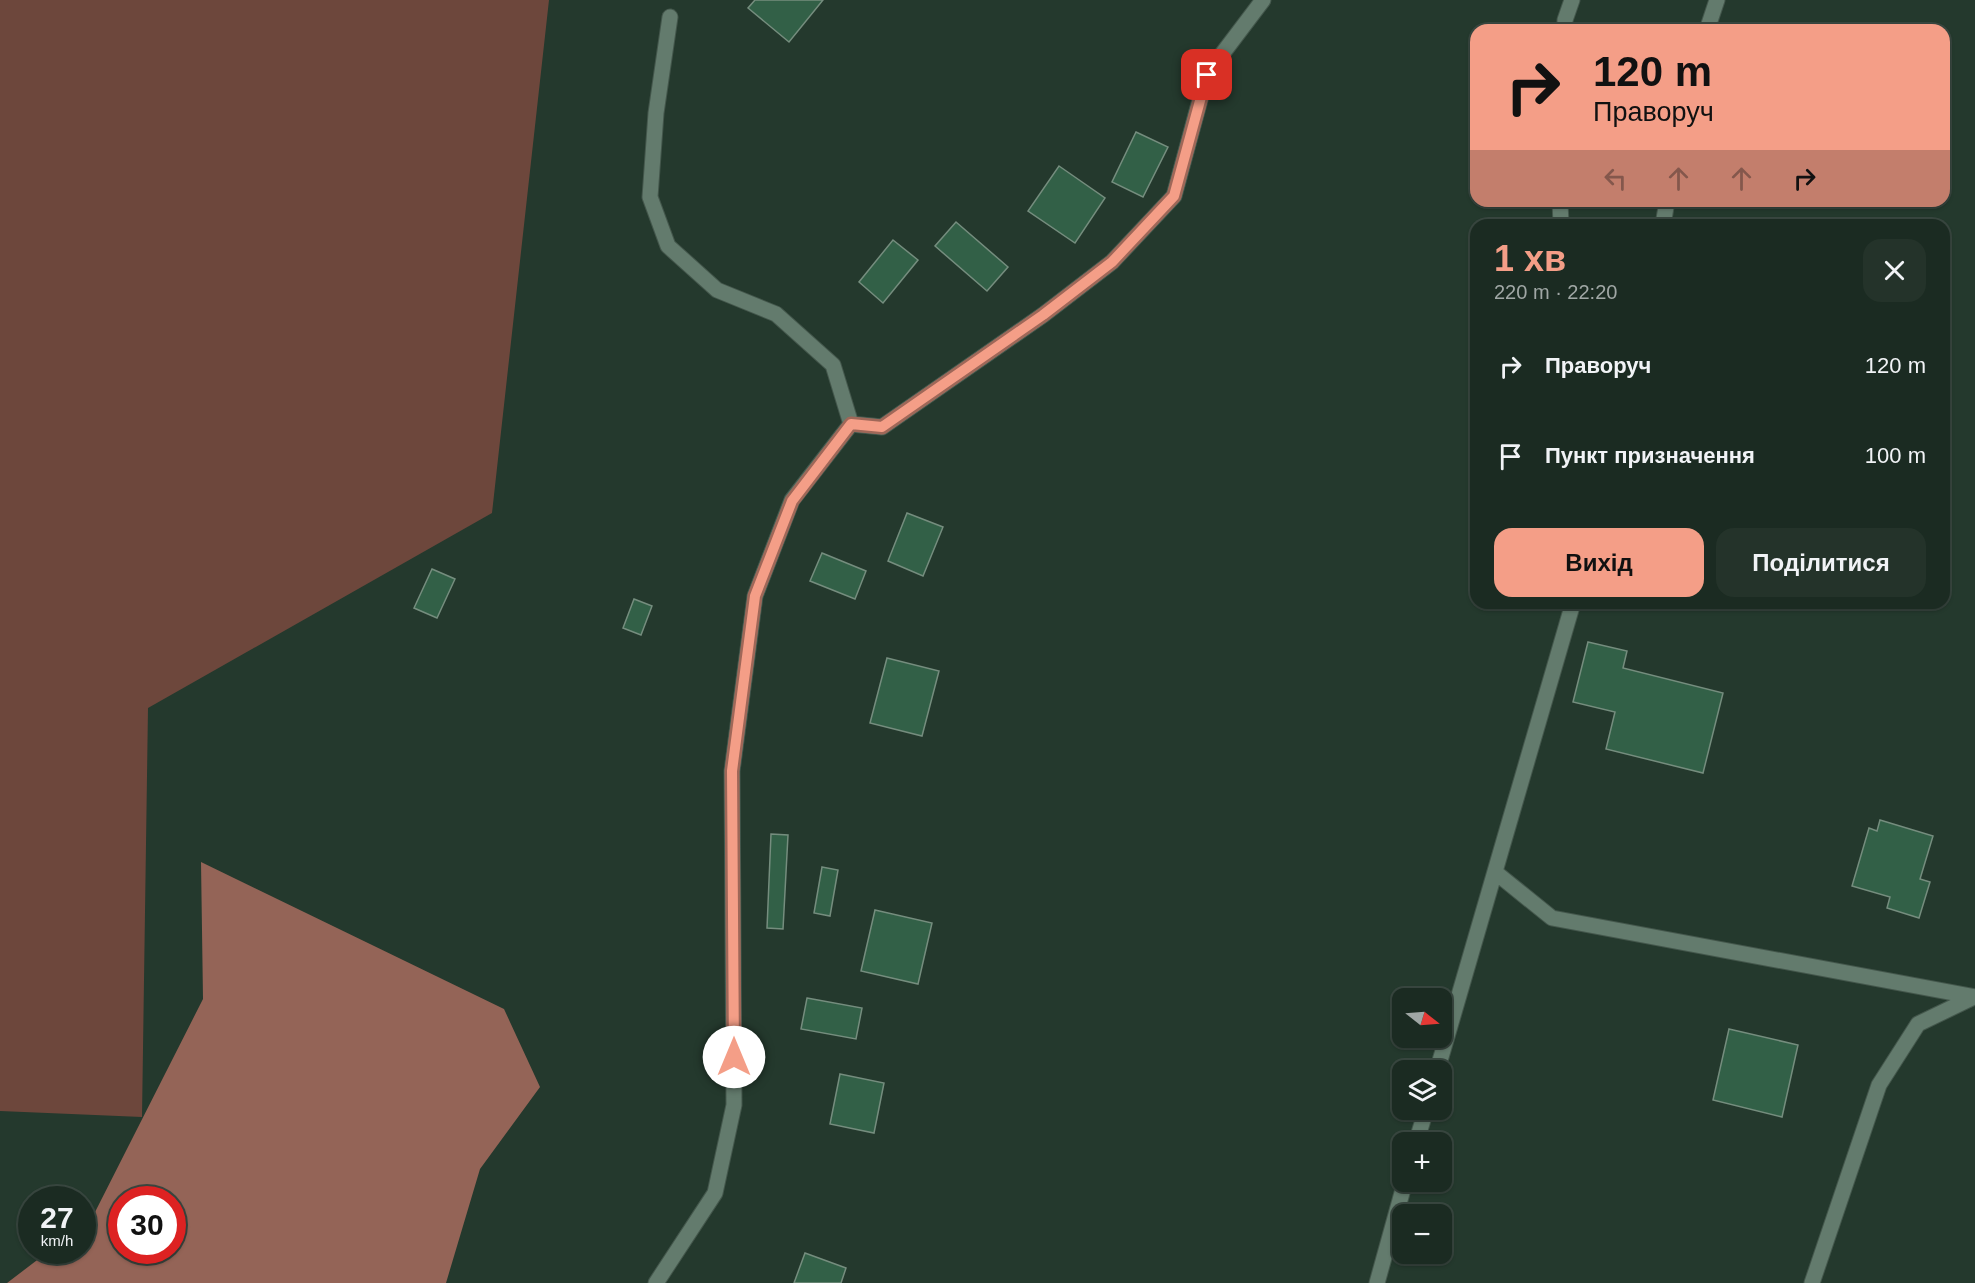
<!DOCTYPE html>
<html lang="uk">
<head>
<meta charset="utf-8">
<style>
	body { margin:0; font-family:Arial,sans-serif; background:#24332a; color:#f1f3f6; height:100vh; display:flex; flex-direction:column; font-size:22px; white-space:nowrap }
	* { box-sizing:border-box; margin:0 }
	p { font-size:20px; color:#a0a7a5 }
	.icon { flex:none; width:33px; height:33px; fill:none; stroke:currentColor; stroke-width:2; stroke-linecap:round; stroke-linejoin:round }
	.map { position:relative; flex:1; overflow:hidden }
	.drawer { position:absolute; left:1470px; top:219px; width:480px; height:390px; display:flex; flex-direction:column; background:#1b2b22; border-radius:18px; box-shadow:0 2px 4px #0004,0 0 0 2px #394740 }
	.drawer>* { flex:none }
	.top-card { position:absolute; left:1470px; top:24px; width:480px; height:183px; border-radius:18px; box-shadow:0 2px 4px #0004,0 0 0 2px #394740; background:#f49e87; color:#111; overflow:hidden }
	.needle { width:39px; rotate:107deg }
	.tools { position:absolute; left:1392px; top:988px; display:grid; gap:12px }
	.tools a { display:grid; place-items:center; width:60px; height:60px; border-radius:12px; background:#1b2b22; box-shadow:0 2px 4px #0004,0 0 0 2px #394740; font-size:30px }
	.speed { position:absolute; left:18px; top:1186px; display:flex; gap:12px; font-size:30px; font-weight:700; text-align:center }
	.speed>* { display:grid; place-content:center; width:78px; height:78px; border-radius:50%; background:#1b2b22; box-shadow:0 2px 4px #0004,0 0 0 2px #394740; line-height:1 }
	.speed small { font-size:15px; font-weight:400 }
	.speed .limit { border:9px solid #d22; background:#fff; color:#111 }
	.pin { position:absolute; display:grid; place-items:center; width:51px; height:51px; color:#fff; margin:-26px; border-radius:12px; box-shadow:0 3px 9px #0006 }
	.me { position:absolute; width:66px; margin:-33px; rotate:0deg; stroke-linejoin:round; filter:drop-shadow(0 0 4px #0008) }
	.turn { display:flex; align-items:center; gap:21px; height:126px; padding:0 24px; font-size:27px }
	.turn .icon { width:78px; height:78px; stroke-width:2.5 }
	.turn b { display:block; font-size:42px; line-height:51px }
	.lanes { display:flex; align-items:center; height:57px; padding:0 24px; background:#0003; justify-content:center; gap:30px; direction:ltr }
	.lanes .off { opacity:.35 }
	.round { display:grid; place-items:center; flex:none; width:63px; height:63px; border-radius:18px; background:#24332a }
	.overview { display:flex; align-items:center; justify-content:space-between; height:102px; padding:0 24px }
	h1 { font-size:36px; font-weight:600; line-height:45px; color:#f49e87 }
	.primary-button { display:flex; gap:12px; margin-top:auto; padding:12px 24px }
	.primary-button a { flex:1; height:69px; border-radius:18px; background:#f49e87; color:#111; font-size:24px; font-weight:600; line-height:69px; text-align:center }
	.primary-button a+a { background:#24332a; color:#f1f3f6 }
	ul { padding:0; list-style:none }
	li { display:flex; align-items:center; gap:18px; height:90px; padding:0 24px }
	li div { flex:1 }
	li b { display:block; font-size:22px }
	li em { font-style:normal }
	.map>svg:first-child { display:block }
</style>
</head>
<body>
<div class="map">
<svg width="1975" height="1283" viewBox="0 0 1975 1283">
	<rect width="100%" height="100%" fill="#24392d"/>
	<path fill="#6d473c" d="M0,0H549L492,513L148,708L142,1117L0,1111Z"/>
	<path fill="#946457" fill-rule="evenodd" d="M201,862L504,1009L540,1087L480,1169L446,1283H7L49,1251H82L83,1226L92,1218L203,999ZM122,1200H172V1251H122Z"/>
	<path fill="#326047" stroke="#758d7e" stroke-width="1.5" d="M755,0H823L789,42L748,8Z
		M1136,132L1168,147L1143,197L1112,182Z
		M1059,166L1105,198L1075,243L1028,211Z
		M956,222L1008,267L987,291L935,246Z
		M893,240L918,260L883,303L859,282Z
		M907,513L943,527L923,576L888,561Z
		M822,553L866,571L855,599L810,581Z
		M432,569L455,579L437,618L414,608Z
		M634,599L652,606L641,635L623,628Z
		M1588,642L1627,651L1623,668L1723,693L1703,773L1606,749L1615,712L1573,702Z
		M887,658L939,671L922,736L870,723Z
		M1880,820L1933,836L1920,879L1930,882L1919,918L1887,908L1890,897L1852,886L1869,828L1877,831Z
		M771,834L788,835L783,929L767,928Z
		M822,867L838,870L830,916L814,913Z
		M875,910L932,923L918,984L861,971Z
		M807,998L862,1008L856,1039L801,1029Z
		M1729,1029L1798,1045L1782,1117L1713,1100Z
		M840,1074L884,1083L874,1133L830,1124Z
		M805,1253L846,1268L841,1283H794Z"/>
	<g fill="none" stroke-linecap="round" stroke-linejoin="round">
		<g stroke="#44574c" stroke-width="17">
			<path id="minor" d="M670,17L656,113L650,197L668,246L717,290L776,314L833,365L851,424
				M1565,30V20L1572,0
				M1707,30L1717,0
				M1560,201L1561,225
				M1663,225L1667,201
				M1495,872L1552,918L1975,997
				M1437,1071L1573,603
				M1416,1143L1426,1110
				M656,1283L715,1193L734,1105L732,771L755,596L792,500L851,424L882,427L1043,315L1112,262L1174,196L1207,74L1263,0
				M1377,1283L1405,1182
				M1812,1283L1879,1085L1918,1024L1974,997"/>
		</g>
		<use href="#minor" stroke="#637b6d" stroke-width="15"/>
	</g>
	<g fill="none" stroke-linecap="round" stroke-linejoin="round">
		<g stroke="#9f6758" stroke-width="15">
			<path id="route" d="M734,1057L732,771L755,596L792,501L851,424L882,427L1043,315L1112,262L1174,196L1207,75"/>
		</g>
		<use href="#route" stroke="#f49e87" stroke-width="10"/>
	</g>
</svg>
<div class="tools">
<a><svg class="needle" viewBox="-14 -14 28 28"><path d="M0-13l5 13h-10z" fill="#e53935"/><path d="M0 13l5-13h-10z" fill="#a0a7a5"/></svg></a>
<a><svg class="icon" aria-label="layers" viewBox="0 0 24 24"><path d="M12 4l9 5-9 5-9-5zM3 14l9 5 9-5"/></svg></a>
<a>+</a>
<a>−</a>
</div>
<div class="speed"><div>27<small>km/h</small></div><div class="limit">30</div></div>
<div class="pin" style="left:1207px;top:75px;background:#d93025"><svg class="icon" aria-label="arrive" viewBox="0 0 24 24"><path d="M6 21V4h12l-3 4 3 4H6"/></svg></div>
<svg class="me" style="left:734px;top:1057px" viewBox="-20 -20 40 40"><circle r="19" fill="#fff"/><path d="M0-13L10 11 0 6-10 11z" fill="#f49e87"/></svg>
<div class="top-card">
<div class="turn"><svg class="icon" aria-label="right" viewBox="0 0 24 24"><path d="M7 20v-9h11M14 6l5 5-5 5"/></svg><div><b>120 m</b>Праворуч</div></div>
<div class="lanes"><svg class="icon off" aria-label="left" viewBox="0 0 24 24"><path d="M17 20v-9H6M10 6l-5 5 5 5"/></svg><svg class="icon off" aria-label="ahead" viewBox="0 0 24 24"><path d="M12 20V5M6 11l6-6 6 6"/></svg><svg class="icon off" aria-label="ahead" viewBox="0 0 24 24"><path d="M12 20V5M6 11l6-6 6 6"/></svg><svg class="icon" aria-label="right" viewBox="0 0 24 24"><path d="M7 20v-9h11M14 6l5 5-5 5"/></svg></div>
</div>
<section class="drawer">
<div class="overview"><div><h1>1 хв</h1><p>220 m · 22:20</p></div><a class="round"><svg class="icon" aria-label="close" viewBox="0 0 24 24"><path d="M6 6l12 12M18 6L6 18"/></svg></a></div>
<ul>
<li><svg class="icon" aria-label="right" viewBox="0 0 24 24"><path d="M7 20v-9h11M14 6l5 5-5 5"/></svg><div><b>Праворуч</b></div><em>120 m</em></li>
<li><svg class="icon" aria-label="arrive" viewBox="0 0 24 24"><path d="M6 21V4h12l-3 4 3 4H6"/></svg><div><b>Пункт призначення</b></div><em>100 m</em></li>
</ul>
<div class="primary-button"><a>Вихід</a><a>Поділитися</a></div>
</section>
</div>
</body>
</html>
